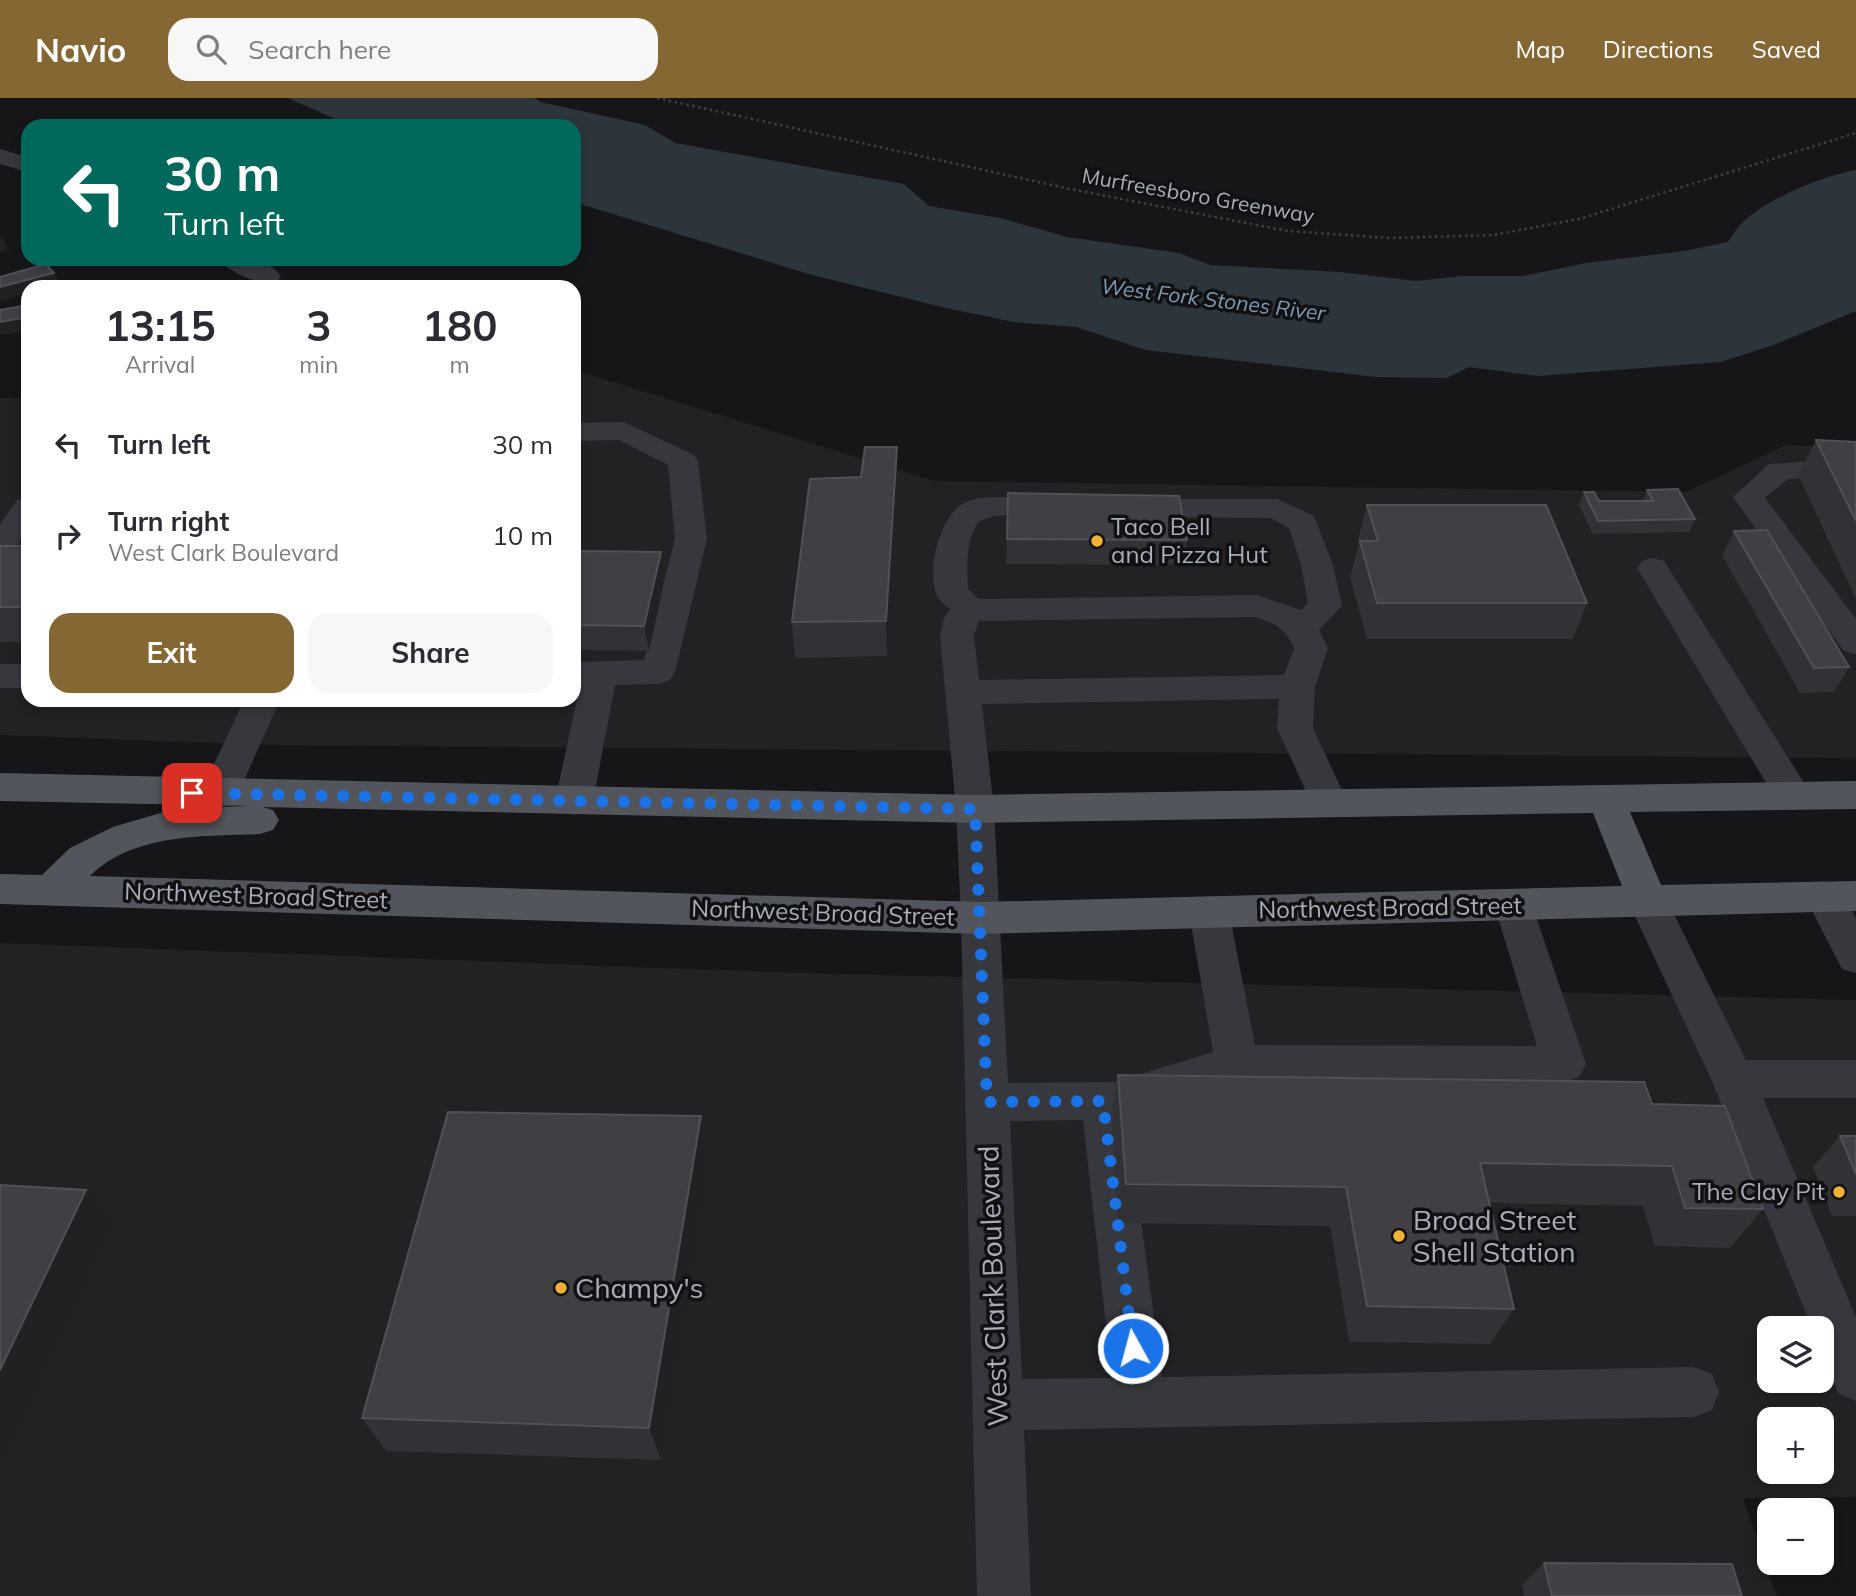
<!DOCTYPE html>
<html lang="en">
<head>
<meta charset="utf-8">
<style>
	body { margin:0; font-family:Mulish,sans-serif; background:#f7f7f7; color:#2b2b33; height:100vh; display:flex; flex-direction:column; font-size:26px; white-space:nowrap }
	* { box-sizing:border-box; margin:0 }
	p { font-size:23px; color:#7c7c81 }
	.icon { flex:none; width:38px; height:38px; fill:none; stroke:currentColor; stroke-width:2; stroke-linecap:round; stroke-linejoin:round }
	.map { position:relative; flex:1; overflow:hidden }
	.drawer { position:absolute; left:21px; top:182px; width:560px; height:427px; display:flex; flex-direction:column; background:#fff; border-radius:21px; box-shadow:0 4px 10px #0003 }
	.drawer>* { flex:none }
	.top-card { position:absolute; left:21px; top:21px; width:560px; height:147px; border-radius:21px; box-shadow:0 4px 10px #0003; background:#00695c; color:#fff; overflow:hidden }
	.controls { position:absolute; left:1757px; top:1218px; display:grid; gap:14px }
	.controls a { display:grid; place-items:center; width:77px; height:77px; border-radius:14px; background:#fff; box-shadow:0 4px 10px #0003; font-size:35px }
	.pin { position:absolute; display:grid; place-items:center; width:60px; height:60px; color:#fff; margin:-30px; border-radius:14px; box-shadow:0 4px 10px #0006 }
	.me { position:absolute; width:77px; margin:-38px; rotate:353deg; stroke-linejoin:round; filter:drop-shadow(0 0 5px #0008) }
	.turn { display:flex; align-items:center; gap:24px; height:147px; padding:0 28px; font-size:32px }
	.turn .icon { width:91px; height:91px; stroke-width:2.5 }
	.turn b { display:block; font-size:49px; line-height:60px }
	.eta { display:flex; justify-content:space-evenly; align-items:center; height:119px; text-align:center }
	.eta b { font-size:42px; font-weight:700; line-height:49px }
	.primary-button { display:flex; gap:14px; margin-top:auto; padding:14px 28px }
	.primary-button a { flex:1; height:80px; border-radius:21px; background:#856733; color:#fff; font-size:28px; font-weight:700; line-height:80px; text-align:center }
	.primary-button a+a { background:#f7f7f7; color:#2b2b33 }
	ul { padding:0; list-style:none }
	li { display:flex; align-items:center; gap:21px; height:91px; padding:0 28px }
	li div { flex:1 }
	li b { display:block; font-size:26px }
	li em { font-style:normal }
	header { display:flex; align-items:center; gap:42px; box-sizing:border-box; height:98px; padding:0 35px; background:#856733; color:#fff }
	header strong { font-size:33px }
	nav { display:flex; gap:38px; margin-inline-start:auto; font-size:24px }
	.search { width:490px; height:63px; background:#f7f7f7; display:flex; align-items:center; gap:18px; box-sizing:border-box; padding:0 24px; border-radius:21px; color:#7c7c81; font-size:26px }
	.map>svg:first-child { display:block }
</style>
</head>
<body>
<header>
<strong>Navio</strong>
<div class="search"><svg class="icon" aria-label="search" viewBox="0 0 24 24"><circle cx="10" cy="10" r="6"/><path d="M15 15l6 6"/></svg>Search here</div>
<nav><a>Map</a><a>Directions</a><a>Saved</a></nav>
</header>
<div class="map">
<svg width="1856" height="1498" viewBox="0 0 1856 1498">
	<rect width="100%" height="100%" fill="#161618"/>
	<path fill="#222225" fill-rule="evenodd" d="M574,272L934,383L1685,394L1786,347L1856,349V660L271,647L0,637V300H28V602H574Z
		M0,845L770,874L1856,902V1399L1743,1400L1777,1498H0ZM1769,1230H1822V1283H1769ZM1769,1321H1822V1374H1769Z"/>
	<path fill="#2c353c" d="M288,0H535L541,4L645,27L675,45L904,86L929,108L1000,120L1067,139L1179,155L1210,167L1340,174L1416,183L1462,178H1523L1586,165L1684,153L1728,144C1733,137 1738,128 1745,122C1771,99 1823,78 1856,72V213L1776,246L1721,264L1538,278L1469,269L1447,280L1376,279L1145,252L1076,229L1014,224L946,210L812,177L574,104V28H351Z"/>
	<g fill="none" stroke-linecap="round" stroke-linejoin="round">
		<path stroke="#3d3f44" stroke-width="2.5" stroke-dasharray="2.5 3.5" stroke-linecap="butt" d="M657,0L1070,91L1288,133L1390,140L1493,137L1579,121L1856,35"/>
		<path fill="#37383d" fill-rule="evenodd" d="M0,51L28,59V74L0,66Z
			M219,161C240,161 268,159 281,178L277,184C261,188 229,175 219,161Z
			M624,324L694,357L698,363L707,441L675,574L670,582L658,586L615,587L593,703L587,713L574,717L561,713L555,703L580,587L574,586V564L644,562L675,441L668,367L619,342L574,343V325Z
			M1856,360V378L1788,381L1765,400L1856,521V556L1844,553L1733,399L1769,366Z
			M1002,399L1069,403L1074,410L1069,417C1042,423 999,409 978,425C965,444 967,469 968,491L979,501L1256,497L1301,512L1308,505L1301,467L1289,430L1271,420L1129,419L1118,417L1113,410L1118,403L1129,401H1277L1314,418L1333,467L1342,508L1319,532L1328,550L1315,589L1313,630L1348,705L1342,715L1329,719L1316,715L1277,630L1279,601L982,606L994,711L1008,985L1114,984L1213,954L1189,814L1195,803L1209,798L1223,803L1229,814L1255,947L1537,948L1494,806L1500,795L1514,791L1528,795L1586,966L1579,979L1564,984L1237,983L1127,1018L1162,1279L1694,1269L1712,1276L1719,1294L1712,1312L1694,1319L1024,1332L1031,1498H977L961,820L956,711L940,537L944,520L950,511C945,507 938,502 936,495C927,470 940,418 964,405C975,399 990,399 1002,399ZM1255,519C1274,525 1286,531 1294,550L1284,577L979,582L974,537L979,523ZM1083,1022L1112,1280L1022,1281L1010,1023Z
			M28,400V432L11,456L0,459V426L17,402Z
			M1653,460L1664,463L1806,688L1812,698L1806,708L1793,712L1780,708L1637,470L1642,463Z
			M0,566H28V590H0Z
			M244,602H280L238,696L232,706L219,710L206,706L200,696Z
			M1825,784L1839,788L1856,820V875L1842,871L1805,799L1811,788Z
			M1648,788L1662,792L1746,962H1856V1000H1763L1856,1219V1303L1838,1295L1822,1255V1230H1812L1711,981L1628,803L1634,792Z"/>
		<path fill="#53555c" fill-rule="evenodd" d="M0,675L975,697L1856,683V711L1630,714L1661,787L1856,783V813L981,836L0,806V776L42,777L70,750L113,729L174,711L249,708L0,703ZM262,709L975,725L1593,715L1622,788L981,804L90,778C133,735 204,738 260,736L273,732L279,722L273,712Z"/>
	</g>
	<path fill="#323236" d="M1816,342L1856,344V501L1798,377Z
		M897,385L887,558L795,560L792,524Z
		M1647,392L1695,421L1689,434L1593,436L1579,407L1584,394L1599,403H1643Z
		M1008,395L1187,442L1183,467L1006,466Z
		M1367,407L1587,505L1573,541H1367L1350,479L1359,446L1358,442Z
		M1734,433L1849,569L1834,594L1800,595L1722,457Z
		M0,448H28V544H0Z
		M574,453L661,454L665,479L649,553L574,552Z
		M1118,977L1652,1006L1763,1111L1730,1150L1655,1148L1643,1108L1489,1105L1514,1211L1490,1246L1349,1244L1330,1128L1118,1125L1111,1018Z
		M701,1018L710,1058L661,1362L386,1353L362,1320Z
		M1840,1038H1856V1118H1832L1813,1069Z
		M1544,1465L1742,1498H1524L1522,1487Z"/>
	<path fill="#212124" d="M2,139L8,151L0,155V140Z
		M54,175L60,187L51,189H28V195L0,203V189Z
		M28,219V233L0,237V224Z
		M897,349V385L887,558L886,523Z
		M661,454L665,479L649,553L644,528Z
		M701,1018L710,1058L661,1362L649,1330Z
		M86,1092L112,1123L0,1367V1272Z"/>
	<path fill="#3f3f44" stroke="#4f5156" stroke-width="2" d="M46,166L54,175L0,189V179Z
		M28,207V219L0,224V212Z
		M1816,342L1856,344V423Z
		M865,349H897L886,523L792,524L810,381L861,379Z
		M1678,391L1695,421L1598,423L1584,394H1594L1599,403H1653L1647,392Z
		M1008,395L1179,398L1187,442L1007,441Z
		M1367,407H1546L1587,505H1377L1360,443H1378Z
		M1767,432L1849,569L1814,570L1734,433Z
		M0,448H28V509H0Z
		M574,453L661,454L644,528L574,527Z
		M1118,977L1644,984L1652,1006L1725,1008L1763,1111L1685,1110L1672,1068L1480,1065L1514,1211L1367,1208L1346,1089L1126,1086Z
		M448,1014L701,1018L649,1330L362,1320Z
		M1840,1038H1856V1076Z
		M0,1087L86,1092L0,1272Z
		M1544,1465L1732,1466L1742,1498H1552Z"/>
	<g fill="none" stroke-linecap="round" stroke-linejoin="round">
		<path stroke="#1a73e8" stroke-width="12" stroke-dasharray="0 21.6" d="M192,695L975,711L987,1004L1103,1003L1133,1250"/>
	</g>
	<g fill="#f2b134" stroke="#111113" stroke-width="2.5">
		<circle cx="1097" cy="443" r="7"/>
		<circle cx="1839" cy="1094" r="7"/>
		<circle cx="1399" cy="1138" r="7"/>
		<circle cx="561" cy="1190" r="7"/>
	</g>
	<g text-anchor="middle" stroke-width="7" stroke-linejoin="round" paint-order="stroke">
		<g font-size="21" fill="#a8adb8" stroke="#111113">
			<text transform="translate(1198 98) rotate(10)" y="7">Murfreesboro Greenway</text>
		</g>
		<g font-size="21" font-style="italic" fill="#7f9bb3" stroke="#111113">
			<text transform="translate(1213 202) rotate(7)" y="7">West Fork Stones River</text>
		</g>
		<g font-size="24" fill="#a8adb8" stroke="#111113" text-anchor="start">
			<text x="1111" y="437">Taco Bell<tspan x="1111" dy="28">and Pizza Hut</tspan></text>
			<text x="1825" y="1102" text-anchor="end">The Clay Pit</text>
		</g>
		<g font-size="24" fill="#a8adb8" stroke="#111113">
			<text transform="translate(256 798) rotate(2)" y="8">Northwest Broad Street</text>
			<text transform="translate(1390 810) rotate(-1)" y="8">Northwest Broad Street</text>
			<text transform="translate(823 815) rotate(2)" y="8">Northwest Broad Street</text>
		</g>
		<g font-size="28" fill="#a8adb8" stroke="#111113" text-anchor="start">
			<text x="1413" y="1132">Broad Street<tspan x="1413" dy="32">Shell Station</tspan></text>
			<text x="575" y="1200">Champy's</text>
		</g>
		<g font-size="28" fill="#a8adb8" stroke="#111113">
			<text transform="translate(993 1188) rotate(-92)" y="10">West Clark Boulevard</text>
		</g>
	</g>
</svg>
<div class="controls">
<a><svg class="icon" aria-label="layers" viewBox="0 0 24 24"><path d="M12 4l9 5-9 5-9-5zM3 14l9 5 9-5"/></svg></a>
<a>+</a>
<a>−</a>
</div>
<div class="pin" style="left:192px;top:695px;background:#d93025"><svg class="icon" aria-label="arrive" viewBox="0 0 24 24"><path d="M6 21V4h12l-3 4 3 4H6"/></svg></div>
<svg class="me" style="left:1133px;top:1250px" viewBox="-20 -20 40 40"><circle r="17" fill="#1a73e8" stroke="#fff" stroke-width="3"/><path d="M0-11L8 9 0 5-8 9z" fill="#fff"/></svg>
<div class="top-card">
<div class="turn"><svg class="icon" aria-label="left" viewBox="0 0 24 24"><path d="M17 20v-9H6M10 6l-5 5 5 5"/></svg><div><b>30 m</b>Turn left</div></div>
</div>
<section class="drawer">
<div class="eta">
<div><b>13:15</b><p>Arrival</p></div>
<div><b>3</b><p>min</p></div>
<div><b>180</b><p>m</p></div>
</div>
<ul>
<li><svg class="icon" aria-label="left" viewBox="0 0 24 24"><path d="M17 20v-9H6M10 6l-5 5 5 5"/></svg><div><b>Turn left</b></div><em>30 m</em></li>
<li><svg class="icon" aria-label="right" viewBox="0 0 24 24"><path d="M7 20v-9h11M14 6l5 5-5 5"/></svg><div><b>Turn right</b><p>West Clark Boulevard</p></div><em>10 m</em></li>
</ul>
<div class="primary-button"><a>Exit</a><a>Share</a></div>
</section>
</div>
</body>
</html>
